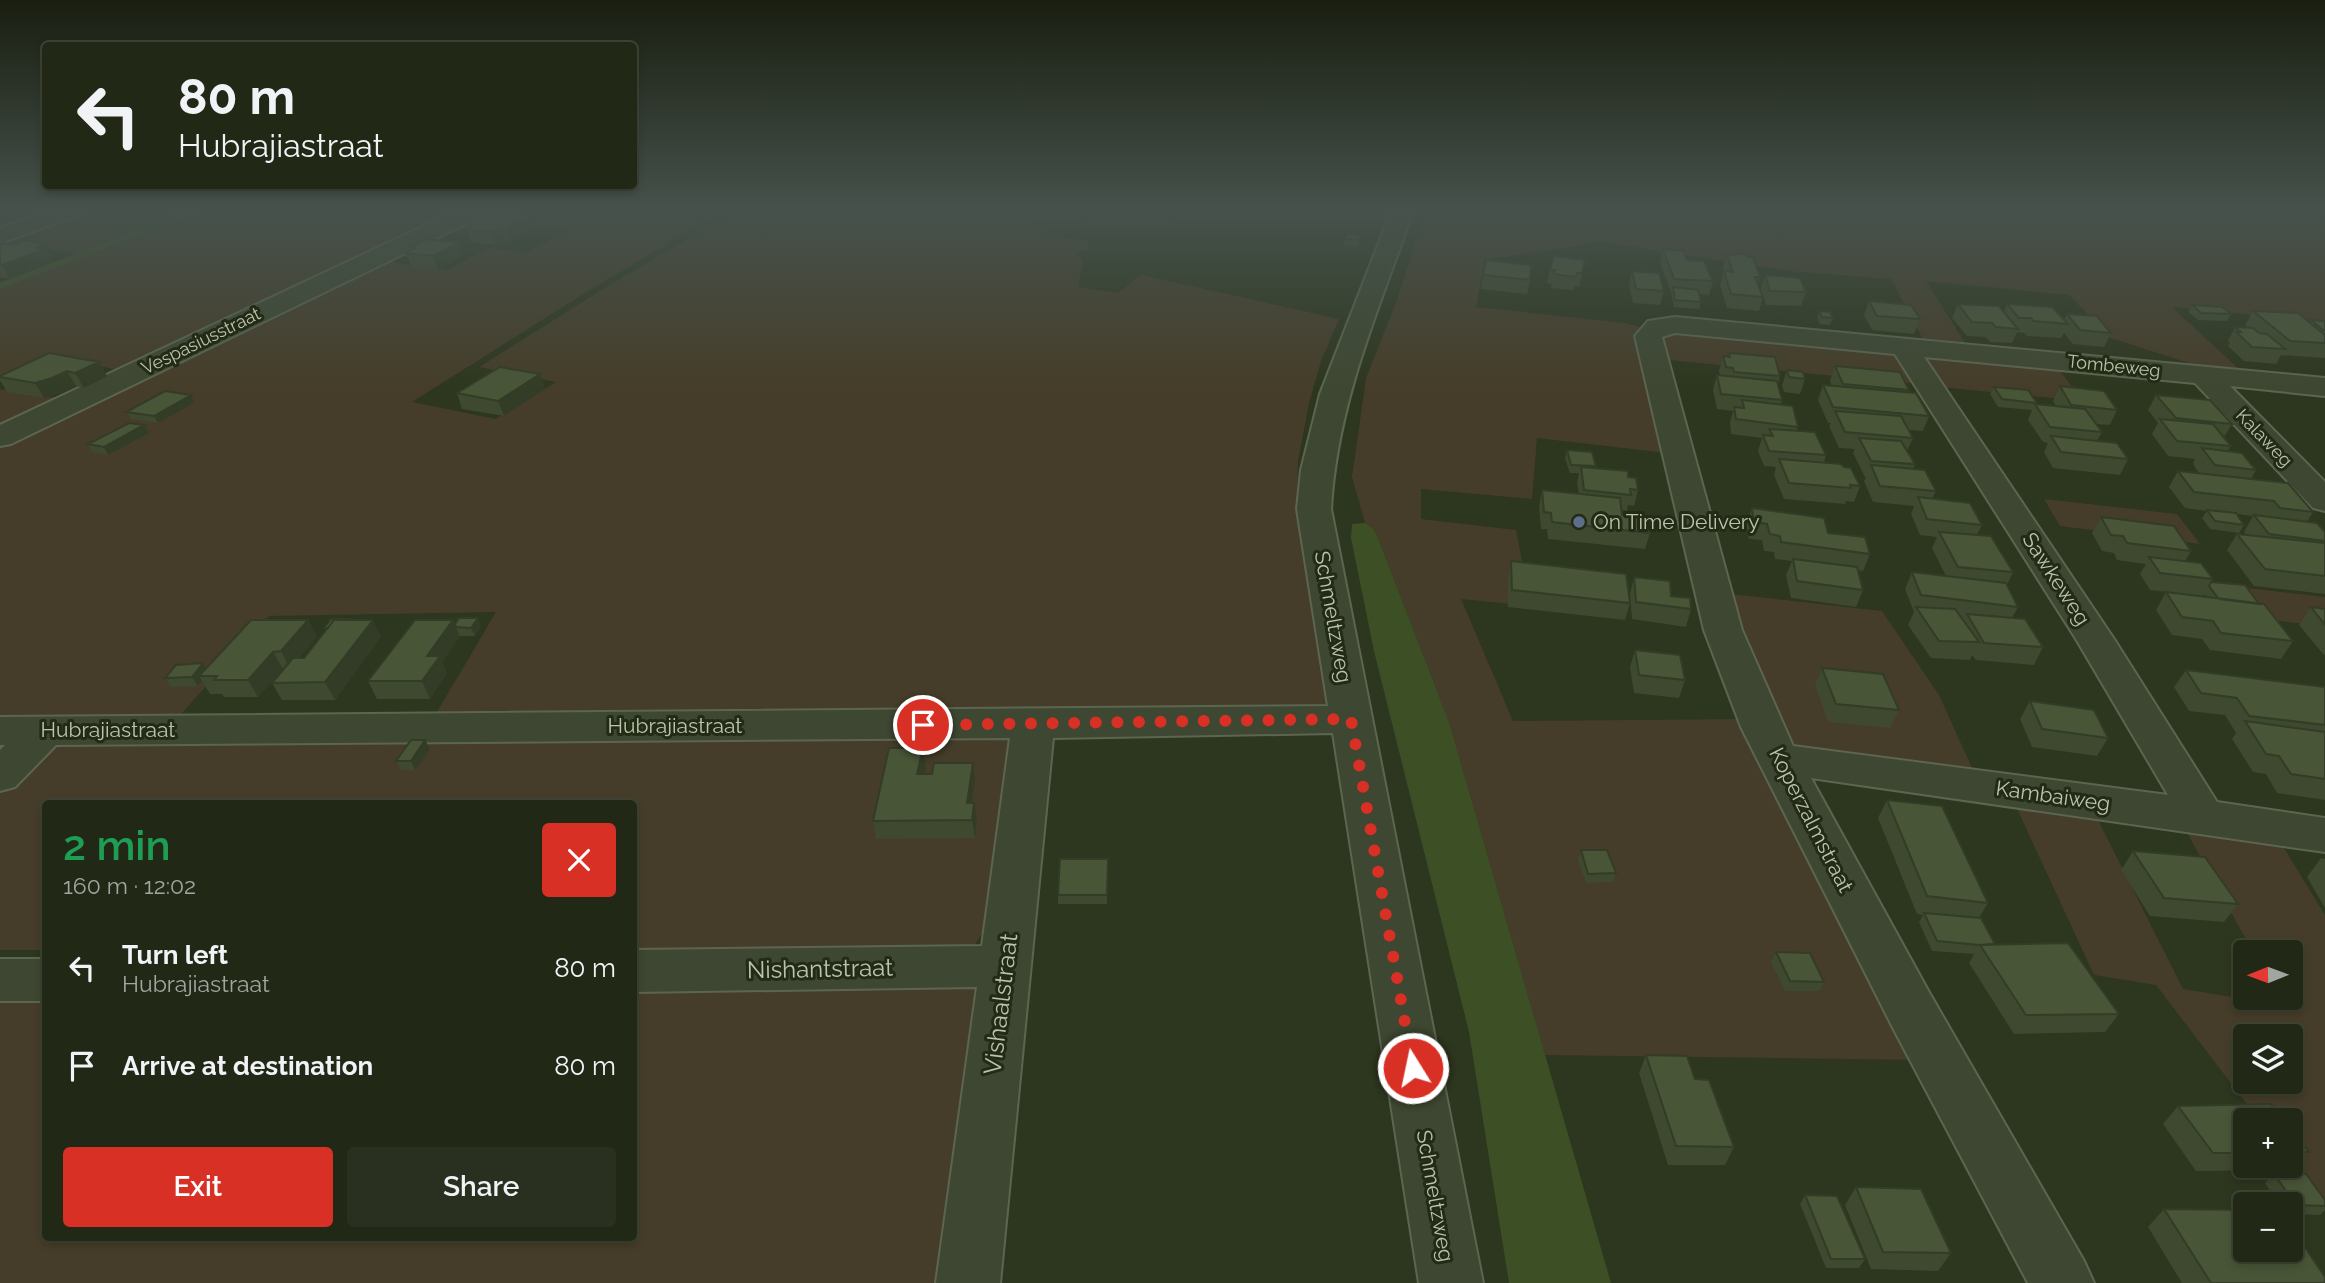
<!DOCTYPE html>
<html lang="en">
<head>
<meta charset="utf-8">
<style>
	body { margin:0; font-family:Raleway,sans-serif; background:#2a301f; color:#f1f3f6; height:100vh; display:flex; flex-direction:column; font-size:26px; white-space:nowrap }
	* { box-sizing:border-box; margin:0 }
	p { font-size:23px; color:#a2a6a1 }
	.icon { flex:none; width:38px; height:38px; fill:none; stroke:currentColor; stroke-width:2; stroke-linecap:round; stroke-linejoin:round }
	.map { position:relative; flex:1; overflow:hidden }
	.panel { position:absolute; left:42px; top:800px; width:595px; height:441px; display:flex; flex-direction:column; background:#222816; border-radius:7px; box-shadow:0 4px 10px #0003,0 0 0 2px #3f4435 }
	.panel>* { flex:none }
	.banner { position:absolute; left:42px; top:42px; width:595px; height:147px; border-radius:7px; box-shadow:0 4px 10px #0003,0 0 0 2px #3f4435; background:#222816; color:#f1f3f6; overflow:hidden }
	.needle { width:46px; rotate:269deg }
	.tools { position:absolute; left:2233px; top:940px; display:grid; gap:14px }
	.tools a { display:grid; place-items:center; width:70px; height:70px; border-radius:7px; background:#222816; box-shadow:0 4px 10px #0003,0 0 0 2px #3f4435; font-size:35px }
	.pin { position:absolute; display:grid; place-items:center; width:60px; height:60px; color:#fff; margin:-30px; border:4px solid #fff; border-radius:50%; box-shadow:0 2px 7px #0007 }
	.me { position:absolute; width:77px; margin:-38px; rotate:350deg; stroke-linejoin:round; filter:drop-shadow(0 0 5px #0008) }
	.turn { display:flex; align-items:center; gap:24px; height:147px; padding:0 21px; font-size:32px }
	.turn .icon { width:91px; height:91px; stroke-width:2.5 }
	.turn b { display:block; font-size:49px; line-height:60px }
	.round { display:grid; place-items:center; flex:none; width:74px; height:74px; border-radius:7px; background:#2a301f }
	.summary { display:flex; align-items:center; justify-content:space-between; height:119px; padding:0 21px }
	h1 { font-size:42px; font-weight:600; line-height:52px; color:#1e9e55 }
	.primary-button { display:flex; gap:14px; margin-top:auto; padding:14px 21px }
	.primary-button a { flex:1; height:80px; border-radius:7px; background:#d93025; color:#fff; font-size:28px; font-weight:600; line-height:80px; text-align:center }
	.primary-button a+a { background:#2a301f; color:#f1f3f6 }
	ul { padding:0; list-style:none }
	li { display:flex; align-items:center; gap:21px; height:98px; padding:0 21px }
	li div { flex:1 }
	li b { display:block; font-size:26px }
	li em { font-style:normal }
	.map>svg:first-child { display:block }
</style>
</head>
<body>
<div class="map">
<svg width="2325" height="1283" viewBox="0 0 2325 1283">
	<rect width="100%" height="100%" fill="#2d361e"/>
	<path fill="#453d29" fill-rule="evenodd" d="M85,209H192L74,254L0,243Z
		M203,209H469L135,372L52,359L0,382V288Z
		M482,209H725L585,293L412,402L496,419L556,382L479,367L600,291L738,209H1179L1173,214L1176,222L1165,227L1128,224L1124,230C1095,231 1062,211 1034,224L1041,231L1089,242L1088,249L1077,253L1083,262L1078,287L1118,293L1141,275L1339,319L1321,361L1309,403L1298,461L1297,515L1338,704L1332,712L431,722L496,612L269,616L173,723L0,725V441L377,260L447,270L488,248L525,253L571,229L469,215Z
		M1426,209H2325V322L2172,307L2240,370L2201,367L2111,338L2069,295L1926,281L1969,349L1926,345L1891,279L1790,271L1600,242L1485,260L1476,307L1625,323L1646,329L1667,453L1537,438L1532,499L1421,489V519L1516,530L1531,606L1461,599L1513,721L1745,719L1923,1060L1545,1055L1449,722L1378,538L1373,528L1365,523L1352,477L1366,378L1397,300Z
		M1667,330L1895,352L1920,384L1658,359L1656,334Z
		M1918,354L2054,363L2083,401L1939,387Z
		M0,389L65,399L0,435Z
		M2044,499L2177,514L2200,544L2060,526Z
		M2247,588L2325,597V626L2271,620Z
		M1722,593L1882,611L1939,695L1977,779L1793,750Z
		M0,736L1016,737L984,931L973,947L956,951H634V803H46L45,950H0Z
		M2012,798L2092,808L2183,989L2281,1005L2278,998H2291V952H2253L2180,820L2276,835L2325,915V1206L2291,1161V1120H2259L2156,985L2094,975ZM2245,1036H2291V1082H2245Z
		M949,978L974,980L985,994L941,1283H0V980H45L46,1237H634V979Z"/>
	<path fill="#3d4f25" d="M1365,523L1373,528L1378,538L1449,722L1611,1283H1509L1469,1032L1374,651L1351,538L1352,524Z"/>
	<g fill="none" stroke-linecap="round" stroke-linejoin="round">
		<path stroke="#3d4f25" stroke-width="6" d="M0,286L199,209"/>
		<g stroke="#5c654f" stroke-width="4">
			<path id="minor" d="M53,209H85L82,214L0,243V228Z
				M460,209H489L486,214L11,444L0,446V425Z
				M1392,209H1414C1379,308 1337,403 1331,509L1483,1283H1419L1333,733L1053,738L1000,1283H936L977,987L634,992V950L982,946L1010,738L56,745L15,787L0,791V750L5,745H0V717L1328,706L1297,509L1301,470L1320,394Z
				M1675,317L2325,378V396L2230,386L2325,482V511L2313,508L2195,383L1924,357L2114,639L2217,802L2325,818V852L1811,778L1930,994L2084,1261L2094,1283H2028L1892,1026L1741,727L1704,630L1635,336L1648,321ZM1675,333L1895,354L2076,639L2168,795L1793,746L1742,630L1662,337Z
				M0,959H46V1001H0Z"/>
		</g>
		<use href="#minor" fill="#3e4731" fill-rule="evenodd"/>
	</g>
	<path fill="#3f492f" d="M529,216L533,229L510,241L504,240L495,245L471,242L465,223Z
		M1360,235L1358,247L1344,246L1345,239Z
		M0,244L54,257L51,258L53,262L10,279L0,277Z
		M410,247L463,256L438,270L411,266L406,253L411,250Z
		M1663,249L1687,260L1713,281L1709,295L1699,294L1701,302L1699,309L1674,307L1671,292L1660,263Z
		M1727,255L1760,277L1758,285L1763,297L1759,311L1727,308L1720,285L1724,271L1723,268Z
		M1486,260L1530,280L1527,294L1481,289Z
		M1585,260L1579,287L1574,286L1573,290L1551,288L1552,284L1547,283L1550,270Z
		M1632,271L1664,291L1660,305L1633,303L1629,285Z
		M1765,275L1806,292L1801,306L1766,305L1761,288Z
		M1869,301L1920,319L1914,334L1872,330L1864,315Z
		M1958,304L2004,312L2007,304L2064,320L2067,314L2111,333L2104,347L2073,344L2064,333L2061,338L2027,336L2024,333L2017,332L2012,343L1990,342L1986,337L1967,336L1952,318Z
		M2192,305L2231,314L2227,321L2198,320L2188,312Z
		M1819,311L1833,318L1830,325L1820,324L1817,318Z
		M2253,311L2309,322L2311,320L2325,321V358L2281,355L2276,364L2244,361L2228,346L2230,343L2228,341L2235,327L2249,328L2245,325Z
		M1729,353L1780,376L1778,384L1782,400L1781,404L1798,427L1796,431L1826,455L1824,462L1844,467L1860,486L1854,502L1846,501L1845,504L1784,499L1774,475L1776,467L1764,466L1758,451L1762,438L1731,434L1730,422L1733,411L1717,409L1713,390L1717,375H1720L1719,371L1723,356L1728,357Z
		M99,362L107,376L84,388L76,386L61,393L44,398L7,392L0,380V376Z
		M1835,366L1909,390V392L1929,416L1923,431L1908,430L1913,438L1907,451L1915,464L1913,469L1936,491L1932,499L1982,525L1977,535L2013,572L2007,585L2018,607L2012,618L2043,647L2034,665L1976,660L1972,655L1970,660L1931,658L1908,625L1914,612L1905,589L1912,572L1946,576L1932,548L1937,537L1920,535L1911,514L1914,506L1873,502L1864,481L1866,477H1865L1853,453L1855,449L1839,448L1829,426L1831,423H1828L1818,400L1823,385L1832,386L1830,381Z
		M1787,370L1805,379L1800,394L1784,392L1782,385Z
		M540,374L545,389L504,416L462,409L457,393Z
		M2060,386L2117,410L2110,425L2096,424L2102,432L2097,441L2128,459L2120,475L2053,468L2044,452L2048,443L2043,442L2028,420L2032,410L1998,407L1990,394L1994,387L2037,403L2036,404L2056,406L2053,401Z
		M2156,395L2232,424L2224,437L2231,446L2228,451L2256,470L2251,479L2313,512L2307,522L2325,532V594L2254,586L2227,550L2237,534L2246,535L2244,532L2253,516L2237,514L2244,525L2239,533L2210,529L2202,518L2207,511L2185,508L2169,487L2178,471L2199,473L2193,464L2195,459L2168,456L2152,434L2158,423L2148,410Z
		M195,402L158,423L131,419L126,412Z
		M144,425L149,433L108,455L92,452L88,444Z
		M1567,450L1596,466V469L1628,477L1638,490L1634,506L1628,505L1627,511L1622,510V515L1650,533L1645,549L1548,539L1547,529H1541L1539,507L1542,490L1579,494L1577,483L1579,473H1570L1565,458Z
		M1752,508L1828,533L1870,554L1863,571L1858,570L1863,590L1856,607L1791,598L1786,575L1792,561L1775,559L1774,552L1764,551L1762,540L1749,539L1746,525Z
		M2101,517L2191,551L2185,561L2213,579L2211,582L2259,604L2293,641L2281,659L2210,650L2202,639L2172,635L2156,610L2166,592L2206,597L2204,594L2203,596L2150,590L2140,574L2146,564L2117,560L2114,553L2102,551L2092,533Z
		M1511,561L1630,603L1625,620L1508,607V578Z
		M1634,577L1671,596L1691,609L1686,627L1632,619L1630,594Z
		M2311,607L2325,609V655L2323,654L2299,625Z
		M308,620L317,637L299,658H304L326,631L324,628L348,620L381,637L335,700H282L272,683L283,669L258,697H224L222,694H210L202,681L198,686L171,687L165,678L206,669Z
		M453,620L455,624L481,626L475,636H460L442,662L447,673L430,699H377L368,681Z
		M1635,650L1685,680L1679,698L1634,693L1630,667Z
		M1822,668L1899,710L1890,728L1828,722L1815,685Z
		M2186,670L2325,687V800L2277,793L2266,774L2253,772L2232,739L2236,733L2225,715L2189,711L2174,687Z
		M2030,701L2108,738L2097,756L2032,747L2020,719Z
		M425,740L430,749L415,770H401L396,761Z
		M923,748L926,766L924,774L975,781L972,803H974L977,822L975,838L876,839L873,821Z
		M1887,800L1988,903L1979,918L1995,944L2119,1014L2105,1032L2014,1034L1969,963L1974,954L1932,951L1919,922L1923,915L1917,914L1878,818Z
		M1581,850L1616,873L1613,882L1586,883L1578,860Z
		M2133,851L2238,904L2224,922L2150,916L2121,870Z
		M2321,858L2325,859V908L2307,877Z
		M1108,859L1107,904H1058V895Z
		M1776,952L1824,982L1820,991H1785L1771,962Z
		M1646,1055L1695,1079L1734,1147L1725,1165H1668L1639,1073Z
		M2178,1106L2245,1120V1166H2291V1129L2309,1152L2290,1170L2196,1171L2163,1124Z
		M2274,1174L2325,1200V1210L2320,1215L2291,1214V1204H2279L2265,1183Z
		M1856,1187L1951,1253L1938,1271L1871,1269L1845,1205Z
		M1805,1195L1865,1259L1859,1268H1826L1800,1204Z
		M2164,1209L2325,1283H2182L2148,1227Z"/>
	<path fill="#333c26" d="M529,216L533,229L510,241L506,228Z
		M500,228L504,240L495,245L491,232Z
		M459,243L463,256L438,270L433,256Z
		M47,244L54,257L51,258L53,262L10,279L2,265L36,248Z
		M99,362L107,376L84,388L75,373Z
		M67,371L76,386L61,393L44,398L35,383Z
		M540,374L545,389L504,416L498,401Z
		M191,395L195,402L158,423L154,416Z
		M144,425L149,433L108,455L104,447Z
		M478,618L481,626L475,636L471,628Z
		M308,620L317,637L290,669L281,651Z
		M373,620L381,637L335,700L325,682Z
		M453,620L460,637L442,662L447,673L430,699L422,681L427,656Z
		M273,652L283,669L258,697L248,680Z
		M203,663L208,672L199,676L202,681L198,686L192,677Z
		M425,740L430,749L415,770L411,761Z
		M923,748L926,766L920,792L917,774Z
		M973,763L975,781L969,822L967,803Z
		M974,803L977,822L975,838L972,820Z"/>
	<path fill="#495537" stroke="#333c26" stroke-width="2" d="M486,211L529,216L506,228H500L491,232L467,229L475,224L465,223Z
		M1347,234L1360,235L1358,240L1345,239Z
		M427,239L459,243L433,256L406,253L415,248L410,247Z
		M25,240L47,244L36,248L46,249L2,265H0V244L4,243L14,244Z
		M1663,249L1683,251L1687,260L1704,261L1713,281L1674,279Z
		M1746,254L1747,257H1753L1760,277H1755L1763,297L1731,294L1724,271L1733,272L1727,255Z
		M1554,256L1585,260L1582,273H1577L1576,277L1554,274L1555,270H1550Z
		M1486,260L1531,265L1530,280L1483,275Z
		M1632,271L1659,273L1664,291L1636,289Z
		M1765,275L1800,278L1806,292L1770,291Z
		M1673,287L1698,290L1701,302L1675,300Z
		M1869,301L1911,305L1920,319L1877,316Z
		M1958,304L1999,306L2018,329L1996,327L1992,323L1972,322Z
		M2007,304L2052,307L2068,324L2033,321L2031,318H2019Z
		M2192,305L2222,307L2231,314L2201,313Z
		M1819,311L1830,312L1833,318L1822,317Z
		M2253,311L2298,313L2325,335V343L2290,341Z
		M2067,314L2097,316L2111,333L2080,330Z
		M2311,320L2325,321V330H2323Z
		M2235,327L2253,328L2259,333L2267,334L2285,349L2252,347L2236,332H2241Z
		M49,353L99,362L75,373L67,371L52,378L35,383L0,377V376Z
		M1729,353L1775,357L1780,376L1734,372L1733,368L1726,367L1723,356L1730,357Z
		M1835,366L1900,372L1909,390L1843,384Z
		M500,367L540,374L498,401L457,393Z
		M1787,370L1803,372L1805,379L1789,377Z
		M1717,375L1777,381L1782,400L1721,394Z
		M1823,385L1916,393L1929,416L1833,407Z
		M2060,386L2104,391L2117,410L2071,405Z
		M1994,387L2028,390L2037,403L2002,399Z
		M165,391L191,395L154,416L126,412Z
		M2156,395L2210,400L2232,424L2176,418Z
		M1742,400L1793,406L1798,427L1736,419L1734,407L1744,408Z
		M2035,404L2085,409L2102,432L2050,427Z
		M1835,411L1901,416L1913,438L1845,432Z
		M2160,419L2213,424L2231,446L2177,441Z
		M129,423L144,425L104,447L88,444Z
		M1769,429L1815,432L1826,455L1769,451L1763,435L1773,436Z
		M2051,436L2117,443L2128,459L2061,452Z
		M1859,438L1901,441L1915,464L1871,461Z
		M2202,448L2242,453L2256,470L2215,465Z
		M1567,450L1592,452L1596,466L1571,465Z
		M1779,459L1841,464L1844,467L1851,468L1860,486L1850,485L1851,488L1789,483Z
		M1871,465L1925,470L1936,491L1880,486Z
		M1581,467L1628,471V477L1636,478L1638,490L1630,489L1631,495L1584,490Z
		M2178,471L2288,483L2313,512L2280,508L2274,501L2194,492Z
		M1542,490L1620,498L1622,515L1647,517L1650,533L1552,522L1551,513L1544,512Z
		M1918,497L1970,503L1982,525L1927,519Z
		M1752,508L1824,518L1828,533L1865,537L1870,554L1781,542L1780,536L1770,534L1767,524L1754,522Z
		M2207,510L2236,513L2244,525L2215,521Z
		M2254,515L2317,523L2325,532V541L2269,534Z
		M2101,517L2174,526L2191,551L2127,543L2123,536L2111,535Z
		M1939,532L1991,536L2013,572L1958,567Z
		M2237,534L2325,543V576L2265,569Z
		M2149,557L2201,563L2213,579L2160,573Z
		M1793,559L1857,567L1863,590L1797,581Z
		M1511,561L1626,574L1630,603L1512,590Z
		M1912,572L2006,583L2018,607L1921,595Z
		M1634,577L1670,581L1671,596L1690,598L1691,609L1636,602Z
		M2211,582L2245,585L2259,604L2219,599L2209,586Z
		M2166,592L2264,604L2293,641L2221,633L2213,621L2182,617Z
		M1916,607L1955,609L1979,642L1939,641Z
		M2311,607L2325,609V625Z
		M1967,614L2025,619L2043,647L1984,643Z
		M459,618H478L471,628L456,627L455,624Z
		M331,619H348L347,620H334L328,628H324Z
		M251,620H308L281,651L273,652L248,680H214L217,676H199Z
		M334,620H373L325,682L272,683L293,658H304Z
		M415,620H453L427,656H440L422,681H368Z
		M1635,650L1680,655L1685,680L1639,675Z
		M203,663L192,677L165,678L176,665Z
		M1822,668L1883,674L1899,710L1836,704Z
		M2186,670L2325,687V725L2249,716L2237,698L2201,693Z
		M2030,701L2094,710L2108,738L2042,729Z
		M2245,721L2325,732V779L2291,774L2279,756L2266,754Z
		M411,740H425L411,761H396Z
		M889,748H923L917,774H932L934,763H973L967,803H974L972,820L873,821Z
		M1887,800L1942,806L1988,903L1927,896Z
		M1581,850H1607L1616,873L1588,874Z
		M2133,851L2205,857L2238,904L2164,898Z
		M1060,859H1108L1107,895H1058Z
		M1924,913L1981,918L1995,944L1980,945L1937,941Z
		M2068,943L2119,1014L2026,1015L1980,945Z
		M1776,952L1810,953L1824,982L1790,981Z
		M1646,1055L1687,1056L1695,1079L1709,1080L1734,1147L1676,1146Z
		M2271,1104L2284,1120H2245V1153H2213L2178,1106Z
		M2291,1129L2309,1152H2291Z
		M2274,1174H2306L2325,1200V1206L2296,1205Z
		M1856,1187L1921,1189L1951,1253L1883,1252Z
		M1805,1195L1837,1196L1865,1259H1831Z
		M2164,1209L2245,1210V1250H2291V1227L2325,1277V1283H2211Z"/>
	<linearGradient id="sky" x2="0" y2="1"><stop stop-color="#191e10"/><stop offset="0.54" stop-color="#46524c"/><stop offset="1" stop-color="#46524c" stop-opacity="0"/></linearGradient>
	<rect width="2325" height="389" fill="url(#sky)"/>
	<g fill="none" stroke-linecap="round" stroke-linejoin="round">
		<path stroke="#d93025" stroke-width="12" stroke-dasharray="0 21.6" d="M923,725L1351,719L1413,1068"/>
	</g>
	<circle fill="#5c6f8a" stroke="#232b17" stroke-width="2.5" cx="1579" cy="522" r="7"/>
	<g text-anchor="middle" stroke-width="6" stroke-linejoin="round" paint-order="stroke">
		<g font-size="18" fill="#b9c4ab" stroke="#232b17">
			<text transform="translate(201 341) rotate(-26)" y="6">Vespasiusstraat</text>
			<text transform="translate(2114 366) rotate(6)" y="6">Tombeweg</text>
			<text transform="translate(2264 438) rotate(46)" y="6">Kalaweg</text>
		</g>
		<g font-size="21" fill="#b9c4ab" stroke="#232b17" text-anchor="start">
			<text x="1593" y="529">On Time Delivery</text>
		</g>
		<g font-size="21" fill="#b9c4ab" stroke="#232b17">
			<text transform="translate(2056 579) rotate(57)" y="7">Sawkeweg</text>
			<text transform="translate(1333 617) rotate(80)" y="7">Schmeltzweg</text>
			<text x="675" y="733">Hubrajiastraat</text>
			<text x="108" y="737">Hubrajiastraat</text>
			<text transform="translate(2053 796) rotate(8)" y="7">Kambaiweg</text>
			<text transform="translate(1811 820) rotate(63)" y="7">Koperzalmstraat</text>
			<text transform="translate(1435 1196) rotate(80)" y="7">Schmeltzweg</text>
		</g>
		<g font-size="24" fill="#b9c4ab" stroke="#232b17">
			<text transform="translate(820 969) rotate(-1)" y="8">Nishantstraat</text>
			<text transform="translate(1001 1004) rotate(-83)" y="8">Vishaalstraat</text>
		</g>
	</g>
</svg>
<div class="tools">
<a><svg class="needle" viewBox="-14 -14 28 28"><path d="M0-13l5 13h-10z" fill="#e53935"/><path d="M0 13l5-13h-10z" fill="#a2a6a1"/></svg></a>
<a><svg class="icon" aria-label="layers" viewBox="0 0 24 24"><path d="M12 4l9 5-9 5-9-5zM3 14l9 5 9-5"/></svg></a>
<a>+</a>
<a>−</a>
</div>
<div class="pin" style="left:923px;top:725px;background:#d93025"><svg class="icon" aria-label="arrive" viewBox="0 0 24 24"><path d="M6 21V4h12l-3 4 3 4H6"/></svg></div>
<svg class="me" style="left:1413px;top:1068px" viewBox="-20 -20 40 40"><circle r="17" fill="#d93025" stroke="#fff" stroke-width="3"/><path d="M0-11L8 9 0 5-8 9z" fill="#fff"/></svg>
<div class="banner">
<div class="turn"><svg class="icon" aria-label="left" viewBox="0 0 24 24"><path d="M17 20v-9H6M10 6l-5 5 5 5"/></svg><div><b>80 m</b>Hubrajiastraat</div></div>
</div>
<section class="panel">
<div class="summary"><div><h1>2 min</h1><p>160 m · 12:02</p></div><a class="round" style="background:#d93025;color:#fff"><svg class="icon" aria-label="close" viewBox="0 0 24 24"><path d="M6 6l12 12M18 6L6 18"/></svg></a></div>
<ul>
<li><svg class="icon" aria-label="left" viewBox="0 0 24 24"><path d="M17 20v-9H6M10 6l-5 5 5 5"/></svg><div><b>Turn left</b><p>Hubrajiastraat</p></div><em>80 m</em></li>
<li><svg class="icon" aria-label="arrive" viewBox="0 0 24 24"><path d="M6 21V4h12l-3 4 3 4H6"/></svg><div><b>Arrive at destination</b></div><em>80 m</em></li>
</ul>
<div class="primary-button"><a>Exit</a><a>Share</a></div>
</section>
</div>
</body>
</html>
